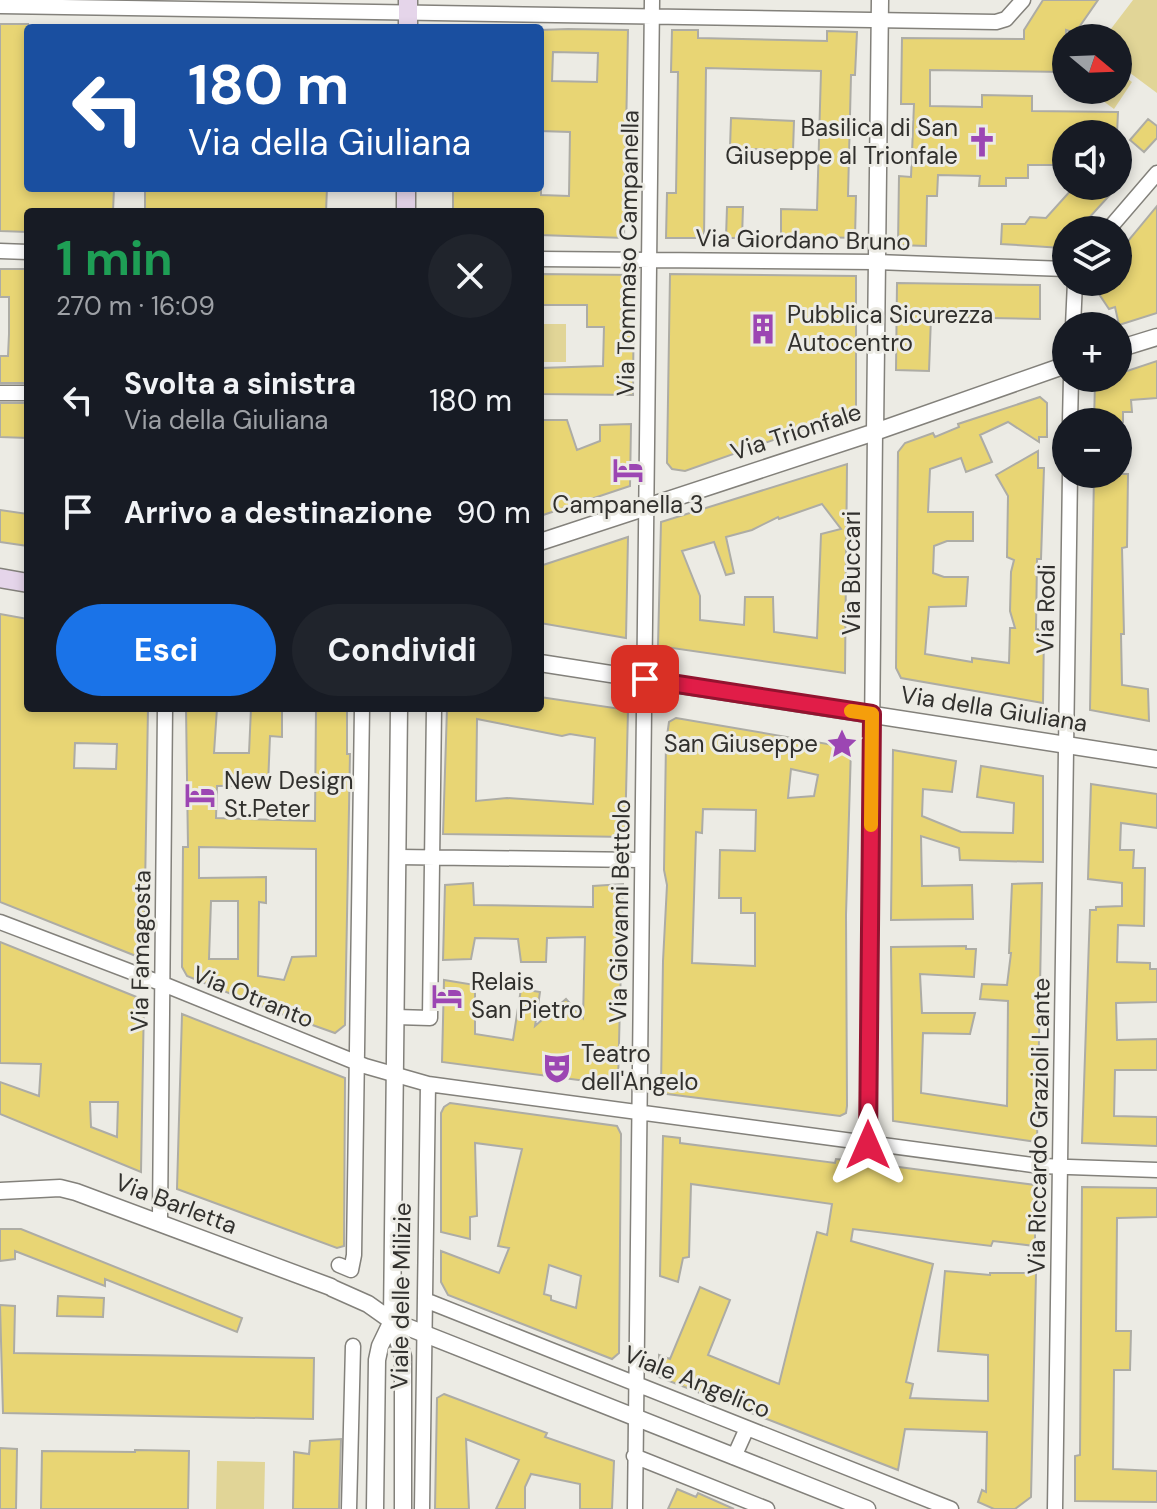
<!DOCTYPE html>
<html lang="it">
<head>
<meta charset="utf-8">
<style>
	body { margin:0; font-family:"DM Sans",sans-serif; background:#20242c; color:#f1f3f6; height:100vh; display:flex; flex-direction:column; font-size:30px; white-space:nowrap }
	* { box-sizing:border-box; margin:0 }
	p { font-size:26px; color:#9ea1a6 }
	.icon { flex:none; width:44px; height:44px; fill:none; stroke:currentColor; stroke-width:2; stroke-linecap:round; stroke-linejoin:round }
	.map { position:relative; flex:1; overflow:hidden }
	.drawer { position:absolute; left:24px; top:208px; width:520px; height:504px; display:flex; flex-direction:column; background:#171b24; border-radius:8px; box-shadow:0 4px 12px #0003 }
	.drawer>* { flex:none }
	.banner { position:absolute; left:24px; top:24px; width:520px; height:168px; border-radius:8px; box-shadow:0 4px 12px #0003; background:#1a4fa0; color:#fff; overflow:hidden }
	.needle { width:52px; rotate:109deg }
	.buttons { position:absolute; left:1052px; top:24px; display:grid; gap:16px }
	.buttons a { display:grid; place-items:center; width:80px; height:80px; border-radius:50%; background:#171b24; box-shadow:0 4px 12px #0003; font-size:40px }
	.pin { position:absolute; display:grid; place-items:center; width:68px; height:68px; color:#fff; margin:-34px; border-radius:16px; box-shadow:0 4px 12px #0006 }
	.me { position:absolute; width:88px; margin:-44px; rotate:0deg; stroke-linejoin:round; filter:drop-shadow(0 0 6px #0008) }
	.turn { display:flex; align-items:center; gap:28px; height:168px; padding:0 32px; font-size:36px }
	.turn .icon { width:104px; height:104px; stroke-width:2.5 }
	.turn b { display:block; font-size:56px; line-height:68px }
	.round { display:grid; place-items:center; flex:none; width:84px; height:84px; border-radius:42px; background:#20242c }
	.summary { display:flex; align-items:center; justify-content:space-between; height:136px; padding:0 32px }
	h1 { font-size:48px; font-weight:700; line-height:60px; color:#1e9e55 }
	.cta { display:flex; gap:16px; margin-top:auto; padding:16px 32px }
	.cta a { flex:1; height:92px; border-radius:48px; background:#1a73e8; color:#fff; font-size:32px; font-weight:700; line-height:92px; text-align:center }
	.cta a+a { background:#20242c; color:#f1f3f6 }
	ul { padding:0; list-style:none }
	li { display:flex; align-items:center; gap:24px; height:112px; padding:0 32px }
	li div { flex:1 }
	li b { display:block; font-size:30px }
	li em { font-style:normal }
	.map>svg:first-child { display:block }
</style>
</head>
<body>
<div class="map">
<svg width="1157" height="1509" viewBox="0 0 1157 1509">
	<rect width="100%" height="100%" fill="#ecebe4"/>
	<path fill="#e1d597" d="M1133,0H1157V93L1118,64V38H1104Z
		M1118,72L1132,82L1114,109L1088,90H1118Z
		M540,324H566V362H540Z
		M217,1461L265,1462L264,1509H216Z"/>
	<path fill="#e8d574" stroke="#adaca5" stroke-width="2" fill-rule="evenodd" d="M1043,0H1098L1075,33L1066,30L1065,72L930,70V106L982,107V95L1032,96V111L1118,112L1117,134H1066V148L1056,149L1055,165H1028V178H1006V186H979L980,176L938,175L937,196H927L926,246L898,245L899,176L911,177L914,104H901L902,38L1024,39V30Z
		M0,24H28V188H114L113,212H28V232L0,231Z
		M568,29L628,30L624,238L540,235V212H453V188H541V195L569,196L570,132L540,131V30ZM553,52L598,53L597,82L552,81Z
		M672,30H698V38L827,41V31L857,32L855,75H851L848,196H856L855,238L781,236V209L817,210L821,71L706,68L704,238H666L667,193H676L678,72H671Z
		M731,118L794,121L793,151L730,148Z
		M1148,119L1157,126V138L1144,152L1130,140Z
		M1092,186H1118L1078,230H1066V243L1062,248L1001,244L1002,224H1025L1030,217L1046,218L1073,188Z
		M145,188H327L326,212H145Z
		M1157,206V313L1119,325L1115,307L1109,309L1091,282H1118V253Z
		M727,207H743L742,238H726Z
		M0,269H28V383H0V356H8L9,334V297H0Z
		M540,274L634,275L633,395L540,394V368L603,366L604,327H587V305H540Z
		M670,274L856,276V411L685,471L672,469L667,463Z
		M897,283L1040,285V319L931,317L929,371L896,370Z
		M1157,361V398L1131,400L1132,412H1123V422H1094L1095,382L1118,378V374Z
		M1040,397L1047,403V437H1039V442L1008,422L980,435L992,462L966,472L961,458L930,469L928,512H973V541H947L934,546L933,573L944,577H968L966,606L929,607L925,654L972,662V658L1009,663L1010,628H1015L1010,611L1011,572L1014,560L1007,557L1008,496L996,475L1038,451V468H1044L1041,559H1037L1036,629L1044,630L1043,703L901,678L896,668L898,452L905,443L933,433L935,437L959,427L958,424Z
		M0,403H28V438L0,437Z
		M540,420H567L577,450L600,441V425L631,424L630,486L540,516Z
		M847,464L845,673L658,646L661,522ZM822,504L841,529L821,534L817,638L774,632L773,597H745L744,625L700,620V596L682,551L714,542L726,575L734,573L726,537L752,530L778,517L779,519Z
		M1094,474H1128L1127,547L1122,548L1124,634H1121L1122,685L1148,689L1149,721L1090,710Z
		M0,510L28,514V546L0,542Z
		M628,537L626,638L540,623V566Z
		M0,614L28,619V708H148L144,950L136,956L0,902ZM75,743L117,744L116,769L74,768Z
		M540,697L628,710L625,837L443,834L447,708H540ZM477,719L562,736L570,734L595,738L593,804L507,798L476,801Z
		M186,708H217L214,753H249L251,708H282V737L270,736L268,785L217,786L216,818L315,821L316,708H347V754H350L345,1025L335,1033L273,1011L187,976L182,967L183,847H188ZM199,847L316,849V956L292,957L284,980L258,976L259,902L266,903V877L199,878ZM211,901H238V959H209Z
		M676,718L851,748L846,915L847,1106L846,1113L840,1116L667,1094L661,1086L663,961L667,885L664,870L666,743L669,722ZM791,769L818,775L814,796L788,798ZM703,809L756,810L755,851L720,850L719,898H741V913H755V966L692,963L696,832L702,833Z
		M893,750L956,761L952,792L923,789L922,816L961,832L1013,833L1014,803L977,797L981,766L1043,776V862L960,860L959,848L921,836L922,886L972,885L973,919L891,920Z
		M1091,784L1157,794V828L1121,823L1120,850H1134L1133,868H1145L1144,926L1118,925L1117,962L1150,963V969H1157V1002L1116,1003L1117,1040L1157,1039V1070H1115L1114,1116L1157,1117V1146L1082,1143L1090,910H1096V907L1122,906V883L1088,879Z
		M473,883L474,905L593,907V886L623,884L618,1083L609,1084L442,1062L444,980L475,985V1034L513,1040L521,989L540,992L535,1026L566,999L583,1018L585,937L547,938L546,962H521L518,939L475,938L471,959L443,960L445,885Z
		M1042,883L1037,1142L893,1121L891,947L966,946V949H976L974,977L920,974L922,1013H975L970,1034L923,1033L921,1093L1007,1106L1008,1001L980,999L982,984L1007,985L1011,953H1009L1012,884Z
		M0,942L144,1000L141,1172L0,1114V1082L39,1096L41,1064L0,1063ZM90,1102H118L117,1137L91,1127Z
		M182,1014L345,1078L344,1246L337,1248L177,1189Z
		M450,1103L617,1126L621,1134L619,1353L612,1359L448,1295L441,1282V1251L499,1273L509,1248L498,1246L522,1149L475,1143L477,1216L470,1217V1239L441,1232V1113L444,1107ZM549,1265L581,1276L576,1308L551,1300V1296L544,1294Z
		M663,1136L680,1138V1143L835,1163L836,1159L846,1160L1035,1185V1246L993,1241L991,1246L853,1229L851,1241L933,1264L906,1382L913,1384L910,1398L988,1401V1355L938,1351L945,1271L990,1275V1273H1036L1031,1497L1015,1509H994L978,1502L982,1490L986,1492L987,1432L905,1429L898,1470L659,1377V1355L670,1359L700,1287L730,1300L708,1355L779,1384L817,1232L827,1235L832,1204L691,1184L689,1257L683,1258L678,1282L660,1276Z
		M1082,1187L1157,1188V1217L1117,1218L1116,1331H1131L1130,1370H1114L1113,1469L1157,1471V1502L1075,1501V1456L1080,1455Z
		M0,1229H21L242,1318L237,1332L105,1279V1286L15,1251V1259L0,1261Z
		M58,1296L104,1298L103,1317L57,1316Z
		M0,1305L15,1306L14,1353L314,1358L313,1419L3,1413Z
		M444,1394L547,1433L545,1437L614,1461L612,1509H580V1484L531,1474L525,1487V1509H496L519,1460L466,1439L469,1509H435L437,1398Z
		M341,1439L339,1509H293L294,1452L309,1454L310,1441Z
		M0,1448L17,1449L16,1509H0Z
		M135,1450L189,1451L188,1509H41L42,1451L135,1452Z
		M677,1489L696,1497L698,1493L734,1509H668Z"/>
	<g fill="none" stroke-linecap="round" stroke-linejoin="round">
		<g stroke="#83817b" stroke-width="17">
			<path id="minor" d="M0,6L996,22L1006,19L1023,0
				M1108,230L1157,173
				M0,251L28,252
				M540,259L876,262L1066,269
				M1073,326L1075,282
				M0,393H28
				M1070,422L1071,378
				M398,857L641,860
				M0,922L163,984L365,1066L428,1084L1040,1166L1157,1170
				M396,1017L430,1018L434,708
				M868,1145L875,432
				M160,1217L165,708
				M339,1265L351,1270L354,1255L362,708
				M425,1300L951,1509
				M634,1456L767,1509
				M734,1457L747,1428
				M349,1509L353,1346
				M422,1509L428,1084
				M635,1509L652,0
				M1055,1509L1070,474"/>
		</g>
		<g stroke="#83817b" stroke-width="19">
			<path id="tertiary" d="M1118,349L1157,337
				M875,432L880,0
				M540,542L875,432L1066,365
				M540,663L1157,759
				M0,1191L60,1188L76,1192L331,1287
				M332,1288L368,1304L392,1321L867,1509
				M392,1321L403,1357V1509
				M375,1509L377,1360L380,1346L392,1321L399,708"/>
		</g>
		<g stroke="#83817b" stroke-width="21">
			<path id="secondary" d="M408,28V0
				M406,212V188
				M0,578L28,583"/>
		</g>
		<use href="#minor" stroke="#fff" stroke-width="14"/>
		<use href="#tertiary" stroke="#fff" stroke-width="16"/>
		<use href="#secondary" stroke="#e5d5ea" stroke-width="18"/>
	</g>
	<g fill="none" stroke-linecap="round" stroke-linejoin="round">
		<g stroke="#92132f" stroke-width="20">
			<path id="route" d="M645,679L872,714L868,1145"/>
		</g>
		<use href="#route" stroke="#e11d48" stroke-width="14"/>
		<path stroke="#f59e0b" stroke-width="14" d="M851,711L872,714L871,825"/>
	</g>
	<defs>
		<g id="church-bare" transform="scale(2.4)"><path d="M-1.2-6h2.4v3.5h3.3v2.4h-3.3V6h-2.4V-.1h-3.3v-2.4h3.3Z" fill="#9c46b3" stroke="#ecebe4" stroke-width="2.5" paint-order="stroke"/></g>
		<g id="building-bare" transform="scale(2.4)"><path d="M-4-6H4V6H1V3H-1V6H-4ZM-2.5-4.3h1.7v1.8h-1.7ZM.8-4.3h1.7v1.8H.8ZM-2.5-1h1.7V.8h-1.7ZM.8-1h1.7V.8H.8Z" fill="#9c46b3" stroke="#ecebe4" stroke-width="2.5" paint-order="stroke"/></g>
		<g id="hotel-bare" transform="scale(2.4)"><path d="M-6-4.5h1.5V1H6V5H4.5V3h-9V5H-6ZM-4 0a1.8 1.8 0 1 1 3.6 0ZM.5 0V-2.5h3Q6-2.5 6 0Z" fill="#9c46b3" stroke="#ecebe4" stroke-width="2.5" paint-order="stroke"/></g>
		<g id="sight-bare" transform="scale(2.4)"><path d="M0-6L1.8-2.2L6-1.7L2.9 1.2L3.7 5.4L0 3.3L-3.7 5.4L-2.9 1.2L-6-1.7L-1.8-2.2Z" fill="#9c46b3" stroke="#ecebe4" stroke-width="2.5" paint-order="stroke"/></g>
		<g id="theatre-bare" transform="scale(2.4)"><path d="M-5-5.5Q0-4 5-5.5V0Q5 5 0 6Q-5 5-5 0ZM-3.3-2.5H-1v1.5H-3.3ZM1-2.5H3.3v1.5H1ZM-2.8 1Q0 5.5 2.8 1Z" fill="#9c46b3" stroke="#ecebe4" stroke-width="2.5" paint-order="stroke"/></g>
	</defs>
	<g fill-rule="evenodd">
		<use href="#church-bare" x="982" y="142"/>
		<use href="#building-bare" x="763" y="329"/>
		<use href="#hotel-bare" x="628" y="470"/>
		<use href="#sight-bare" x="842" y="744"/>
		<use href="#hotel-bare" x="200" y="795"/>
		<use href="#hotel-bare" x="447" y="996"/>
		<use href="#theatre-bare" x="557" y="1068"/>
	</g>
	<g text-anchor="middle" stroke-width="6" stroke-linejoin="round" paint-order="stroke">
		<g font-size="24" fill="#31302d" stroke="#ecebe4" text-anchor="start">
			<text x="958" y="136" text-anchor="end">Basilica di San<tspan x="958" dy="28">Giuseppe al Trionfale</tspan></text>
			<text x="787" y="323">Pubblica Sicurezza<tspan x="787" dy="28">Autocentro</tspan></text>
			<text x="628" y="513" text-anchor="middle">Campanella 3</text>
			<text x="818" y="752" text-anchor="end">San Giuseppe</text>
			<text x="224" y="789">New Design<tspan x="224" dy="28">St.Peter</tspan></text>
			<text x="471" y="990">Relais<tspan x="471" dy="28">San Pietro</tspan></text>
			<text x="581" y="1062">Teatro<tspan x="581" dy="28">dell'Angelo</tspan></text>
		</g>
		<g font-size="24" fill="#31302d" stroke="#ecebe4">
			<text transform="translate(803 240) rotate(1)" y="8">Via Giordano Bruno</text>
			<text transform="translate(628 253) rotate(-89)" y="8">Via Tommaso Campanella</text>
			<text transform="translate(796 432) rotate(-18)" y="8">Via Trionfale</text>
			<text transform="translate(852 573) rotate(-90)" y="8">Via Buccari</text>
			<text transform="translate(1046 609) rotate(-89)" y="8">Via Rodi</text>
			<text transform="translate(994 709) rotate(9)" y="8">Via della Giuliana</text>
			<text transform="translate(620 911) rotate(-89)" y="8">Via Giovanni Bettolo</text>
			<text transform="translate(141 951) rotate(-89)" y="8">Via Famagosta</text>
			<text transform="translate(253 997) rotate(22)" y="8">Via Otranto</text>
			<text transform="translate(1039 1126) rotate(-89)" y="8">Via Riccardo Grazioli Lante</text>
			<text transform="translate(176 1204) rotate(21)" y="8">Via Barletta</text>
			<text transform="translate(401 1296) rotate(-89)" y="8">Viale delle Milizie</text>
			<text transform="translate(697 1382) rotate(22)" y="8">Viale Angelico</text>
		</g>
	</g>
</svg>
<div class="buttons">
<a><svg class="needle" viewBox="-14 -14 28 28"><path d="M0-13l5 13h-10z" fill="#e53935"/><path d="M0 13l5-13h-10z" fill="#9ea1a6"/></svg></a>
<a><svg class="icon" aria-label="sound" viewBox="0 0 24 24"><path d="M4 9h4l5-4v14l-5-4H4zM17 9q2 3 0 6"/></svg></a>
<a><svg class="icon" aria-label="layers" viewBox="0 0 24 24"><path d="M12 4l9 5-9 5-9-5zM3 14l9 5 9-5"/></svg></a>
<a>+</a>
<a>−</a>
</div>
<div class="pin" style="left:645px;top:679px;background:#d93025"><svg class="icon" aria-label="arrive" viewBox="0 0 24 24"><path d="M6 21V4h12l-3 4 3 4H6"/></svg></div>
<svg class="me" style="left:868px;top:1145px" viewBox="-20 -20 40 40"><path d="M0-17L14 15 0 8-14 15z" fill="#e11d48" stroke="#fff" stroke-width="4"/></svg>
<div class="banner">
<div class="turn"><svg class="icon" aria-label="left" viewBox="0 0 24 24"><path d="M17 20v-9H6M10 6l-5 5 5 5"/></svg><div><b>180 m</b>Via della Giuliana</div></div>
</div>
<section class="drawer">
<div class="summary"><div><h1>1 min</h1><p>270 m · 16:09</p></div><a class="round"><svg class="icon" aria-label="close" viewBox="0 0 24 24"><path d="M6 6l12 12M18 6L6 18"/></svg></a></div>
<ul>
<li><svg class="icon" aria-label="left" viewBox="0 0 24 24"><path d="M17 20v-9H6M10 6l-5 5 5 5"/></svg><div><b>Svolta a sinistra</b><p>Via della Giuliana</p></div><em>180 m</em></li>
<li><svg class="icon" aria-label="arrive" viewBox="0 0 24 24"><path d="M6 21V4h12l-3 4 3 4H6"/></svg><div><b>Arrivo a destinazione</b></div><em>90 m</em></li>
</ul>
<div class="cta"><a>Esci</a><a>Condividi</a></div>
</section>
</div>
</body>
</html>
